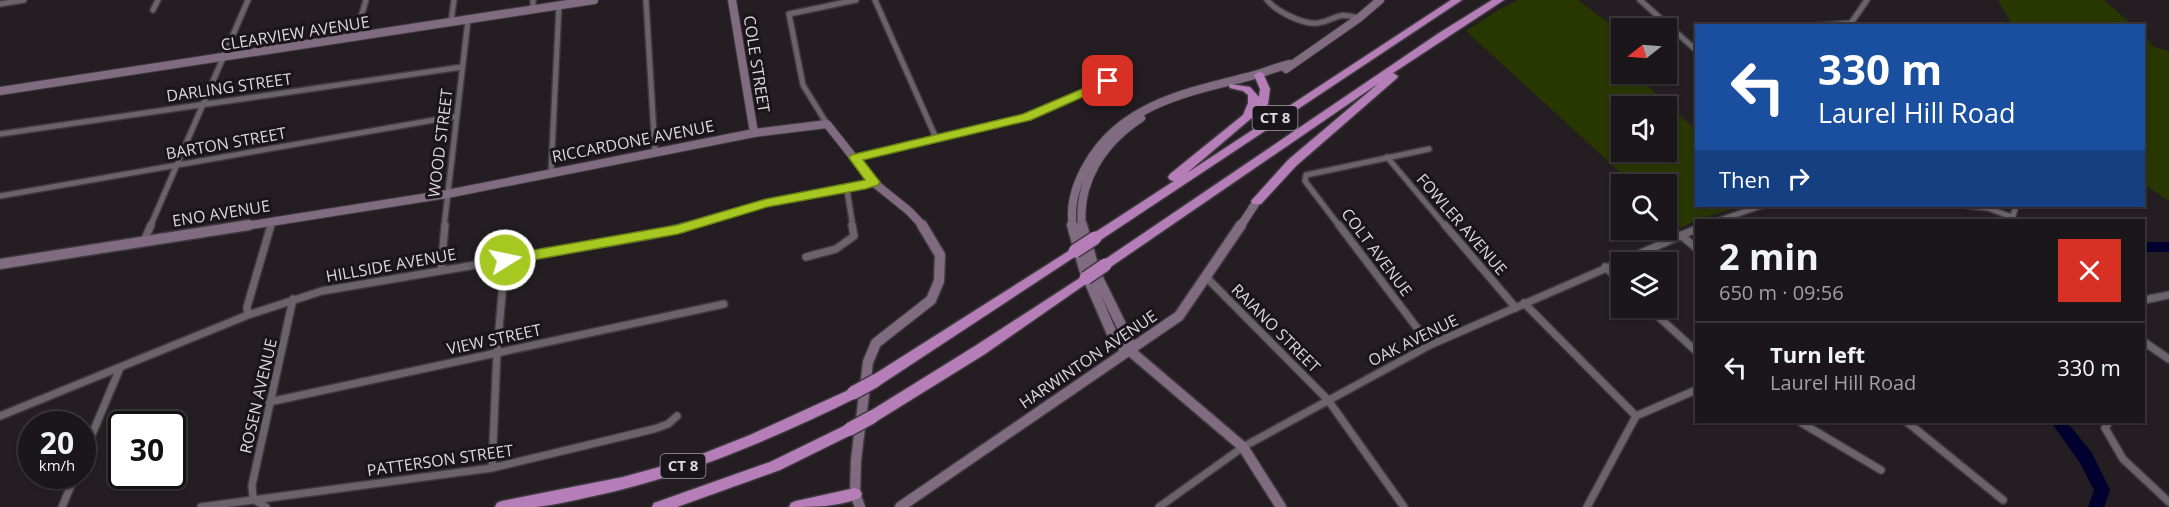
<!DOCTYPE html>
<html lang="en">
<head>
<meta charset="utf-8">
<style>
	body { margin:0; font-family:"Open Sans",sans-serif; background:#282327; color:#f1f3f6; height:100vh; display:flex; flex-direction:column; font-size:22px; white-space:nowrap }
	* { box-sizing:border-box; margin:0 }
	p { font-size:20px; color:#a09fa2 }
	.icon { flex:none; width:33px; height:33px; fill:none; stroke:currentColor; stroke-width:2; stroke-linecap:round; stroke-linejoin:round }
	.map { position:relative; flex:1; overflow:hidden }
	.panel { position:absolute; left:1695px; top:219px; width:450px; height:204px; display:flex; flex-direction:column; background:#1b161a; border-radius:0px; box-shadow:0 2px 4px #0004,0 0 0 2px #393539 }
	.panel>* { flex:none }
	.hud { position:absolute; left:1695px; top:24px; width:450px; height:183px; border-radius:0px; box-shadow:0 2px 4px #0004,0 0 0 2px #393539; background:#1a4fa0; color:#fff; overflow:hidden }
	.needle { width:39px; rotate:253deg }
	.tools { position:absolute; left:1611px; top:18px; display:grid; gap:12px }
	.tools a { display:grid; place-items:center; width:66px; height:66px; border-radius:0px; background:#1b161a; box-shadow:0 2px 4px #0004,0 0 0 2px #393539; font-size:30px }
	.speed { position:absolute; left:18px; top:411px; display:flex; gap:12px; font-size:30px; font-weight:700; text-align:center }
	.speed>* { display:grid; place-content:center; width:78px; height:78px; border-radius:50%; background:#1b161a; box-shadow:0 2px 4px #0004,0 0 0 2px #393539; line-height:1 }
	.speed small { font-size:15px; font-weight:400 }
	.speed .limit { border:3px solid #111; border-radius:9px; background:#fff; color:#111 }
	.pin { position:absolute; display:grid; place-items:center; width:51px; height:51px; color:#fff; margin:-26px; border-radius:12px; box-shadow:0 3px 9px #0006 }
	.me { position:absolute; width:66px; margin:-33px; rotate:80deg; stroke-linejoin:round; filter:drop-shadow(0 0 4px #0008) }
	.turn { display:flex; align-items:center; gap:21px; height:126px; padding:0 24px; font-size:27px }
	.turn .icon { width:78px; height:78px; stroke-width:2.5 }
	.turn b { display:block; font-size:42px; line-height:51px }
	.then { display:flex; align-items:center; height:57px; padding:0 24px; background:#0003; gap:12px; font-size:22px }
	.round { display:grid; place-items:center; flex:none; width:63px; height:63px; border-radius:0px; background:#282327 }
	.overview { display:flex; align-items:center; justify-content:space-between; height:102px; padding:0 24px }
	h1 { font-size:36px; font-weight:700; line-height:45px }
	ul { padding:0; list-style:none }
	li { display:flex; align-items:center; gap:18px; height:90px; padding:0 24px; border-top:2px solid #393539 }
	li div { flex:1 }
	li b { display:block; font-size:22px }
	li em { font-style:normal }
	.map>svg:first-child { display:block }
</style>
</head>
<body>
<div class="map">
<svg width="2169" height="507" viewBox="0 0 2169 507">
	<rect width="100%" height="100%" fill="#241e23"/>
	<path fill="#283700" fill-rule="evenodd" d="M1518,0H1578L1621,32L1622,74H1664L1642,81L1696,130V206H1741L1696,220L1681,228L1667,215L1666,184H1633L1466,31L1500,9ZM1622,106H1666V152H1622Z
		M1998,0H2104L2133,25H2012Z
		M2144,36L2154,47L2169,51V201L2144,184Z"/>
	<g fill="none" stroke-linecap="round" stroke-linejoin="round">
		<path fill="#00002e" fill-rule="evenodd" d="M2144,242H2169V252H2144Z
			M2051,422H2067L2092,453L2110,490L2104,507H2088L2094,490L2080,463Z"/>
		<g stroke="#3e3a3e" stroke-width="8">
			<path id="street-far1" d="M533,0V9
				M646,0L655,152
				M875,0L936,138
				M1267,0C1276,11 1303,25 1318,23C1338,20 1334,11 1359,18
				M1640,0L1696,50
				M0,4L24,0
				M153,10L158,0
				M451,22L454,0
				M1851,23L1867,0
				M1816,26L1851,23
				M355,37L366,0
				M827,124L803,85L789,14L856,0
				M0,134L462,67
				M1387,157L1446,227
				M855,158L1027,117L1108,81
				M551,173L559,5
				M847,190L853,227
				M0,196L457,116
				M1969,206L1988,208L2012,217
				M2012,219L2016,206
				M1720,220L1761,206
				M150,227L248,0
				M270,227L272,221
				M444,227L468,20
				M685,227L764,204L873,182
				M1340,227L1305,181L1306,175L1429,149"/>
		</g>
		<g stroke="#3e3a3e" stroke-width="10">
			<path id="street" d="M1339,225L1430,345
				M1445,225L1516,308
				M1681,235L1696,248
				M144,241L151,225
				M806,257L836,249L854,236L852,225
				M1605,267L1622,282
				M441,271L445,225
				M1205,276L1328,400L1404,507
				M2144,300L2169,295
				M1524,303L1636,416
				M1649,308L1696,351
				M248,315L247,307L271,225
				M2144,342L2169,359
				M269,402L724,304
				M0,416L248,315L322,291L652,235L691,225
				M1800,422L1881,470
				M1907,422L2003,500
				M2109,422L2105,428L2123,459L2169,502
				M82,458L120,368
				M492,468L497,352L505,260
				M62,507L75,476
				M201,507L492,468L654,429L668,424L677,416
				M266,507L253,499L252,485L293,299
				M1159,507L1243,447L1430,345L1696,229
				M1587,507L1636,416L1696,390"/>
		</g>
		<g stroke="#3e3a3e" stroke-width="10">
			<path id="secondary-far1" d="M732,0L754,133
				M1286,69L1359,18L1380,0
				M0,91L594,0
				M239,227L447,194L754,133L827,124L873,182L909,211L924,227
				M1073,227C1069,204 1076,184 1087,165C1121,104 1188,92 1251,76C1264,73 1276,67 1290,64
				M1082,227C1077,181 1104,142 1141,118
				M1240,227L1257,201"/>
		</g>
		<g stroke="#3e3a3e" stroke-width="13">
			<path id="secondary" d="M1072,225L1084,269L1116,343L1129,350L1243,447L1281,507
				M1082,225L1095,272L1129,341V350
				M0,264L249,225
				M860,507L855,494L856,460L868,362L876,343L931,300L939,281L940,255L922,225
				M900,507L1179,316L1241,225"/>
		</g>
		<g stroke="#3e3a3e" stroke-width="3">
			<path id="highway" d="M1451,0H1462L1099,241H1091L1089,238L1091,235L1174,181L1170,180L1168,177L1170,174L1243,115L1248,103V95L1243,91L1230,88L1229,86L1230,84L1250,87L1259,97L1260,89L1254,75L1259,72L1263,73L1270,89L1268,104L1187,173Z
				M1492,0H1504L1393,73L1398,76L1397,78L1296,166L1261,204H1253L1251,201L1288,160L1379,83L1109,268H1101L1099,265L1101,262L1439,33Z
				M1075,247L1079,248L1081,251L1079,254L880,385L875,386L870,385L868,381L870,377Z
				M1086,274L1092,278L1090,281L985,354L877,421L872,423L867,421L865,417L867,413L975,346Z
				M853,388L858,389L860,393L858,397C773,439 687,476 594,496C575,500 555,505 536,507C522,507 508,507 495,507L497,503L502,501L623,477L692,458L750,435Z
				M850,423L855,425L857,429L855,433L780,470L677,507H652L654,503L770,462Z
				M855,488L860,490L862,494L860,498C837,507 813,507 789,507L791,503L796,501Z"/>
		</g>
		<use href="#street-far1" stroke="#6a636a" stroke-width="5"/>
		<use href="#street" stroke="#6a636a" stroke-width="7"/>
		<use href="#secondary-far1" stroke="#806b81" stroke-width="8"/>
		<use href="#secondary" stroke="#806b81" stroke-width="10"/>
		<use href="#highway" fill="#b57eb8" fill-rule="evenodd"/>
		<g stroke="#3e3a3e" stroke-width="16" stroke-linecap="butt">
			<path id="highway-bridge" d="M1075,251L1095,238
				M1086,278L1105,265
				M853,393L875,381
				M850,429L872,417"/>
		</g>
		<use href="#highway-bridge" stroke="#b57eb8" stroke-width="13"/>
	</g>
	<path fill="#a6c821" stroke="#6c8215" stroke-width="1.5" d="M1108,78L1112,79V84L1031,120L863,160L880,182L878,185L865,189L767,207L678,234L505,265L498,260L505,255L677,225L766,199L865,180L849,158L851,155L1023,114Z"/>
	<g text-anchor="middle" stroke-width="6" stroke-linejoin="round" paint-order="stroke">
		<g fill="#1a151a" stroke="#a19da1" stroke-width="1.5">
			<rect x="1252.5" y="106" width="45" height="24" rx="4.5"/>
			<rect x="660.5" y="454" width="45" height="24" rx="4.5"/>
		</g>
		<g font-size="15" font-weight="bold" fill="#dbd7db">
			<text x="1275" y="123">CT 8</text>
			<text x="683" y="471">CT 8</text>
		</g>
		<g font-size="16" fill="#dbd7db" stroke="#1a151a">
			<text transform="translate(295 33) rotate(-9)" y="6">CLEARVIEW AVENUE</text>
			<text transform="translate(757 64) rotate(81)" y="6">COLE STREET</text>
			<text transform="translate(229 87) rotate(-8)" y="6">DARLING STREET</text>
			<text transform="translate(633 141) rotate(-11)" y="6">RICCARDONE AVENUE</text>
			<text transform="translate(226 143) rotate(-10)" y="6">BARTON STREET</text>
			<text transform="translate(440 143) rotate(-83)" y="6">WOOD STREET</text>
			<text transform="translate(221 213) rotate(-9)" y="6">ENO AVENUE</text>
			<text transform="translate(1462 224) rotate(49)" y="6">FOWLER AVENUE</text>
			<text transform="translate(1377 252) rotate(53)" y="6">COLT AVENUE</text>
			<text transform="translate(391 265) rotate(-10)" y="6">HILLSIDE AVENUE</text>
			<text transform="translate(1276 328) rotate(45)" y="6">RAIANO STREET</text>
			<text transform="translate(494 339) rotate(-12)" y="6">VIEW STREET</text>
			<text transform="translate(1413 340) rotate(-26)" y="6">OAK AVENUE</text>
			<text transform="translate(1088 359) rotate(-34)" y="6">HARWINTON AVENUE</text>
			<text transform="translate(258 396) rotate(-77)" y="6">ROSEN AVENUE</text>
			<text transform="translate(440 460) rotate(-8)" y="6">PATTERSON STREET</text>
		</g>
	</g>
</svg>
<div class="tools">
<a><svg class="needle" viewBox="-14 -14 28 28"><path d="M0-13l5 13h-10z" fill="#e53935"/><path d="M0 13l5-13h-10z" fill="#a09fa2"/></svg></a>
<a><svg class="icon" aria-label="sound" viewBox="0 0 24 24"><path d="M4 9h4l5-4v14l-5-4H4zM17 9q2 3 0 6"/></svg></a>
<a><svg class="icon" aria-label="search" viewBox="0 0 24 24"><circle cx="10" cy="10" r="6"/><path d="M15 15l6 6"/></svg></a>
<a><svg class="icon" aria-label="layers" viewBox="0 0 24 24"><path d="M12 4l9 5-9 5-9-5zM3 14l9 5 9-5"/></svg></a>
</div>
<div class="speed"><div>20<small>km/h</small></div><div class="limit">30</div></div>
<div class="pin" style="left:1108px;top:81px;background:#d93025"><svg class="icon" aria-label="arrive" viewBox="0 0 24 24"><path d="M6 21V4h12l-3 4 3 4H6"/></svg></div>
<svg class="me" style="left:505px;top:260px" viewBox="-20 -20 40 40"><circle r="17" fill="#a6c821" stroke="#fff" stroke-width="3"/><path d="M0-11L8 9 0 5-8 9z" fill="#fff"/></svg>
<div class="hud">
<div class="turn"><svg class="icon" aria-label="left" viewBox="0 0 24 24"><path d="M17 20v-9H6M10 6l-5 5 5 5"/></svg><div><b>330 m</b>Laurel Hill Road</div></div>
<div class="then">Then<svg class="icon" aria-label="right" viewBox="0 0 24 24"><path d="M7 20v-9h11M14 6l5 5-5 5"/></svg></div>
</div>
<section class="panel">
<div class="overview"><div><h1>2 min</h1><p>650 m · 09:56</p></div><a class="round" style="background:#d93025;color:#fff"><svg class="icon" aria-label="close" viewBox="0 0 24 24"><path d="M6 6l12 12M18 6L6 18"/></svg></a></div>
<ul>
<li><svg class="icon" aria-label="left" viewBox="0 0 24 24"><path d="M17 20v-9H6M10 6l-5 5 5 5"/></svg><div><b>Turn left</b><p>Laurel Hill Road</p></div><em>330 m</em></li>
</ul>
</section>
</div>
</body>
</html>
